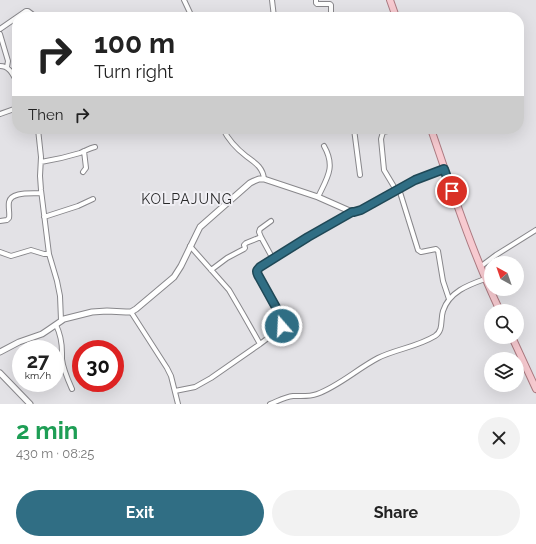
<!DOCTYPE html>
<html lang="en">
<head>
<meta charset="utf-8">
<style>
	body { margin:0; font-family:Raleway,sans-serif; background:#f2f2f2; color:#222; height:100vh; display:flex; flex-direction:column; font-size:15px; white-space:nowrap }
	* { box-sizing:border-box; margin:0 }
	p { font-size:13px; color:#767676 }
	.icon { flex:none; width:22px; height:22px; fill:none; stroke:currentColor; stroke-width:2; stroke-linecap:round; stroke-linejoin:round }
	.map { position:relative; height:404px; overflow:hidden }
	.panel { display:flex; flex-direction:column; background:#fff; flex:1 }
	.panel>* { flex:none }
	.top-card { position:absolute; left:12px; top:12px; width:512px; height:122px; border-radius:16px; box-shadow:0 4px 16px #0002; background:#fff; color:#222; overflow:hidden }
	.needle { width:26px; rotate:320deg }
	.fabs { position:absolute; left:484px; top:256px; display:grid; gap:8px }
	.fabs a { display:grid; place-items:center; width:40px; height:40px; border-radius:50%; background:#fff; box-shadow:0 4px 16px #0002; font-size:20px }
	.speed { position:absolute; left:12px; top:340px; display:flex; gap:8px; font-size:20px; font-weight:700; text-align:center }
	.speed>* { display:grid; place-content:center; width:52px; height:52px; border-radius:50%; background:#fff; box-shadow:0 4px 16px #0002; line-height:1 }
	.speed small { font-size:10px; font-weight:400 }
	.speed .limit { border:6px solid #d22; background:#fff; color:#111 }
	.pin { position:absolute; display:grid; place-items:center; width:34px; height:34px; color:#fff; margin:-17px; border:2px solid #fff; border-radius:50%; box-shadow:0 1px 4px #0007 }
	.me { position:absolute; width:44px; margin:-22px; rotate:341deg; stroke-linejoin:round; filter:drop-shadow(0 0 3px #0008) }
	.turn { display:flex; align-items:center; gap:14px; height:84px; padding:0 16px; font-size:18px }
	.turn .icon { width:52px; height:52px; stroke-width:2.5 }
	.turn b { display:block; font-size:28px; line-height:34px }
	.then { display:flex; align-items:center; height:38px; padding:0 16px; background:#0003; gap:8px; font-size:15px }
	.round { display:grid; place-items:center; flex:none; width:42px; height:42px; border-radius:21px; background:#f2f2f2 }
	.summary { display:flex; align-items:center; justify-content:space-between; height:68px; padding:0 16px }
	h1 { font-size:24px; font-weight:700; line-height:30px; color:#1e9e55 }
	.cta { display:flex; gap:8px; margin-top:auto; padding:8px 16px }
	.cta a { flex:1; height:46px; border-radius:24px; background:#306e84; color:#fff; font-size:16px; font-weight:700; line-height:46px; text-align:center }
	.cta a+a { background:#f2f2f2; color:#222 }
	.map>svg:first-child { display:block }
</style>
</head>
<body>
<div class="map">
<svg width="536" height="404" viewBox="0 0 536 404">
	<rect width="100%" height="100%" fill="#e3e2e6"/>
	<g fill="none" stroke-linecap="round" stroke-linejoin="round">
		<g stroke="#88878b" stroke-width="6">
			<path id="minor" d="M184,0L192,17
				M272,0L274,17
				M316,0V3L317,4H330L331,5V17
				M0,29L26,11H28L36,17
				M0,34L8,61L7,67
				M0,66C10,66 13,75 17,82
				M0,114L17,108
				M38,129L41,157L40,176L41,190L49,254L57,281L60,296L61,320
				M223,129C228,139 237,149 246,156C254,162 263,167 264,179
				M354,129L360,175
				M41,162C54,160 67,157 80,153C85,151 90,148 95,147
				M83,172L86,168L84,151
				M399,189L418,250L421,252L436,249L438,251L443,281L449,299
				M396,190L384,170L381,139L383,132L397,129
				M318,197C327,178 336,167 324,146
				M44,217L78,206L93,199
				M0,221L7,220L9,218C10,213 8,207 9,202C11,191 33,194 41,193
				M271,221L260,229L259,232L261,237L273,259
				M190,246L229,290L243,314L260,344
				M0,252L11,256L31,250L44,254H49
				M480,267L496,255L536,230
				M211,270L227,258L244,249L245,248L244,245L246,243L261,237
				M131,312L167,368L171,376L178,404
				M56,325C60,333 62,344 62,353C62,356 62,356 62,359C63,369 68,380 72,389
				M175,391L195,387L211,378L260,344L280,329L282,325L278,311L258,275L257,272V270L308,237L352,212
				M270,404C278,401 285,397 293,396C301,396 309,397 317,394C339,386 357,369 378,358C396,349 417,347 435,336C444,330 440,320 443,311C449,292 468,285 485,279"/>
		</g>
		<g stroke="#88878b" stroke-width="7">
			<path id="tertiary" d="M0,352L19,342L42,334L48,330L64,319L92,312L107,311L126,312H131L136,309L174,277L181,266L198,231L200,227L250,183L254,181L259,179H264L318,197L352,212H354L361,210L415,180L444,169
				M0,373L30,404"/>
		</g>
		<g stroke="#ac7a81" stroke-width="8">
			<path id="primary" d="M390,0L396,17
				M431,129C452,190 472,252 500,311
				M512,337L536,389"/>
		</g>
		<use href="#minor" stroke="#fff" stroke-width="4"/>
		<use href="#tertiary" stroke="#fff" stroke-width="5"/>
		<use href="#primary" stroke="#f7cad0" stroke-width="6"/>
	</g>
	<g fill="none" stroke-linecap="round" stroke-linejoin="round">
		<g stroke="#1f4856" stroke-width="10">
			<path id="route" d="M282,326L278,311L258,275C256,271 257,270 260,267L308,237L352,212H354L361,210L415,180L444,169L452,191"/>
		</g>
		<use href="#route" stroke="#306e84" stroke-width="7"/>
	</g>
	<g text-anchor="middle" stroke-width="4" stroke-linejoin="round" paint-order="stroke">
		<g font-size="14" letter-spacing="1" fill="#29292a" stroke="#f0eff4">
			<text x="187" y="204">KOLPAJUNG</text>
		</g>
	</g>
</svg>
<div class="fabs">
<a><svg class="needle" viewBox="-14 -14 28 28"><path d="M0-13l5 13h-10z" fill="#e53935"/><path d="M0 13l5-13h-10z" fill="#767676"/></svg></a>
<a><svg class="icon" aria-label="search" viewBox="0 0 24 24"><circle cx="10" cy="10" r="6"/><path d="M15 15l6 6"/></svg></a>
<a><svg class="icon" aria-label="layers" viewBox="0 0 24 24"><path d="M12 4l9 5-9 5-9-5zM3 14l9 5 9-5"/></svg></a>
</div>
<div class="speed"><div>27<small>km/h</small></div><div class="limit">30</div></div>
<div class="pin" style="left:452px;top:191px;background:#d93025"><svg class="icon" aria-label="arrive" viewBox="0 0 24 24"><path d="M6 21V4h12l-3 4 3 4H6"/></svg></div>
<svg class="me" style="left:282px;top:326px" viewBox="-20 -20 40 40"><circle r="17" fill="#306e84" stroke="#fff" stroke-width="3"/><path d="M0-11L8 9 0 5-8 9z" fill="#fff"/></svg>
<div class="top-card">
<div class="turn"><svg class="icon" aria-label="right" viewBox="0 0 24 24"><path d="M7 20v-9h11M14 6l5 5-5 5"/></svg><div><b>100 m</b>Turn right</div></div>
<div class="then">Then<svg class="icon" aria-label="right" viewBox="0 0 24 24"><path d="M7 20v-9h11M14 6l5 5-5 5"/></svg></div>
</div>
</div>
<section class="panel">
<div class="summary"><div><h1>2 min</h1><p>430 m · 08:25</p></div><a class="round"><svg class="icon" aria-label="close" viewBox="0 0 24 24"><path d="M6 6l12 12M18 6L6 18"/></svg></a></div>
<div class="cta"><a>Exit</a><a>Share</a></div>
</section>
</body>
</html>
